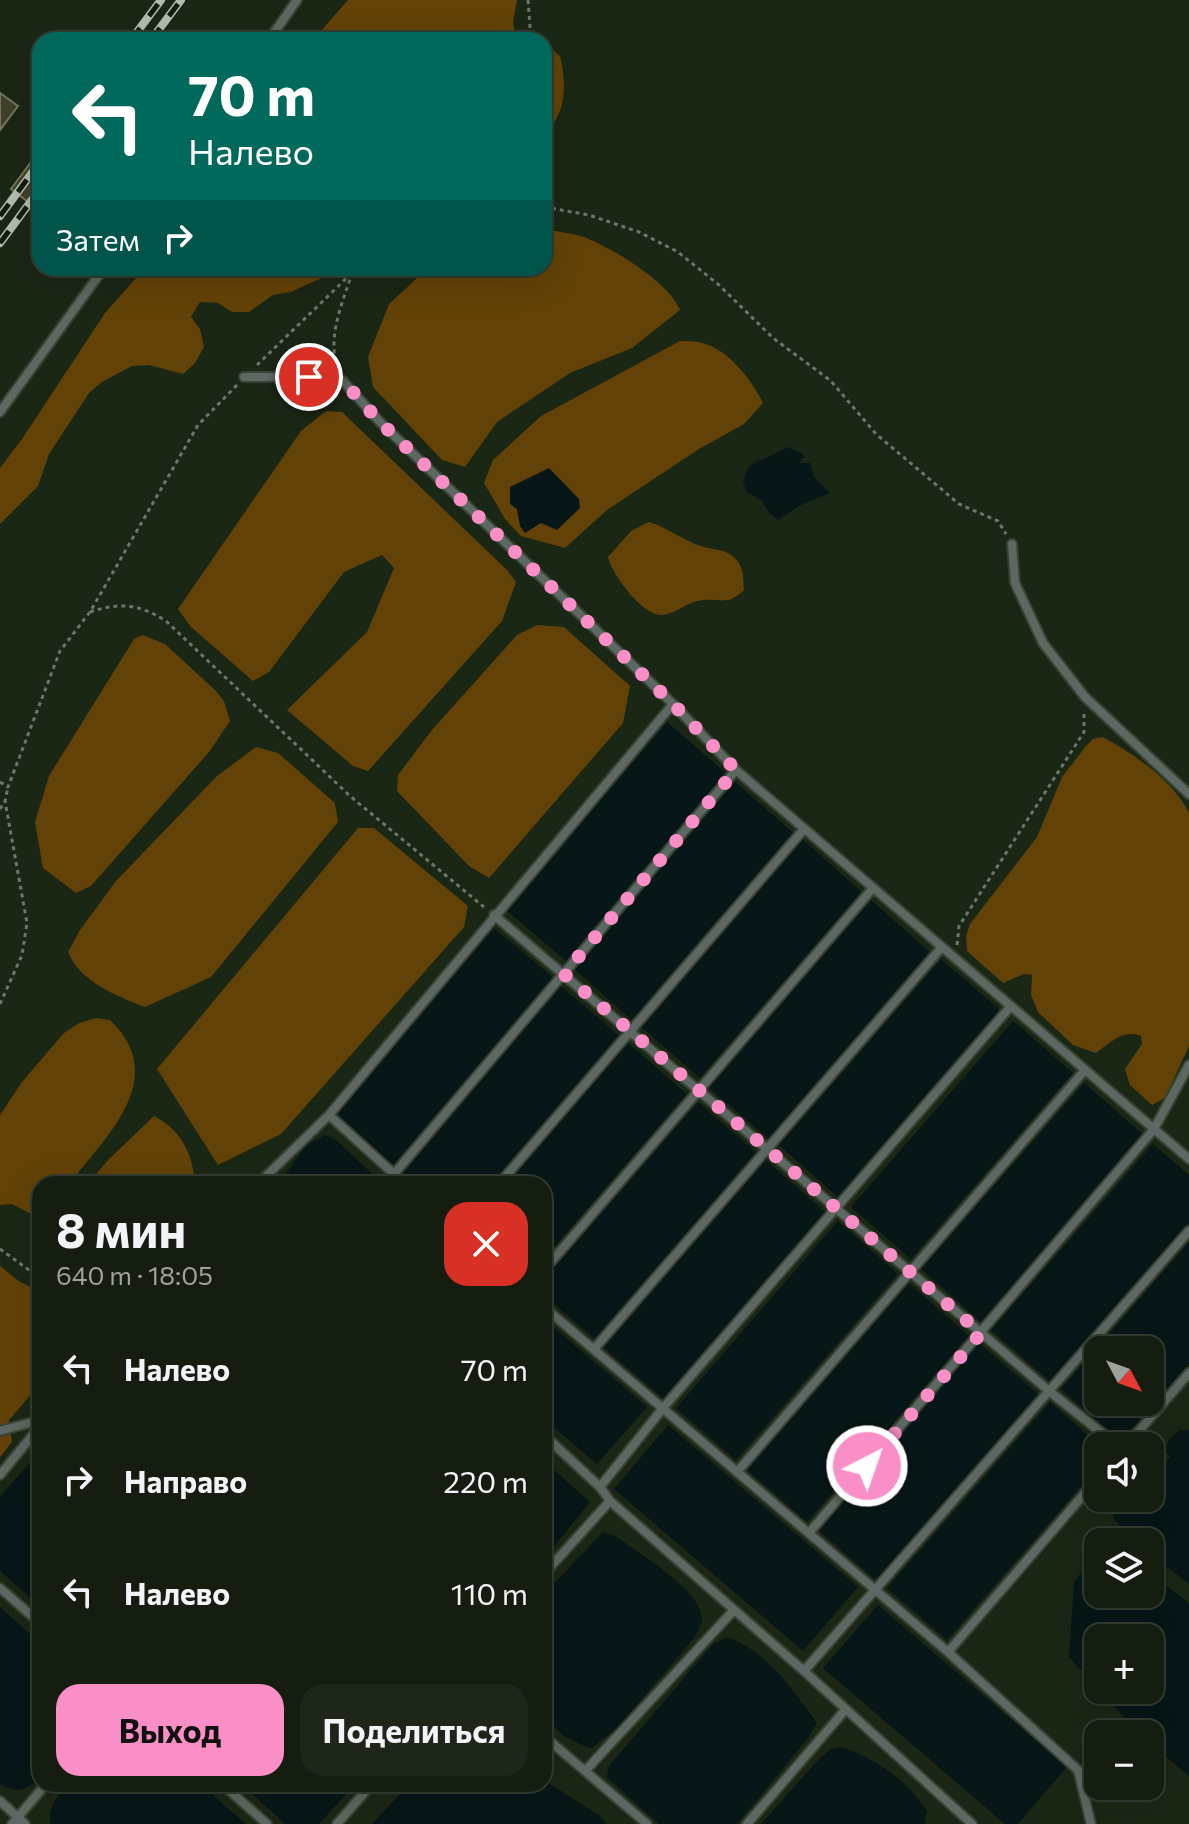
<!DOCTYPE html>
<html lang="ru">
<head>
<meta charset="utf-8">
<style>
	body { margin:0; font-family:Commissioner,sans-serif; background:#1d2619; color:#f1f3f6; height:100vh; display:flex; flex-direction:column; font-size:30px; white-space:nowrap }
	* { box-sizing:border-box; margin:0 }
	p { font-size:26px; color:#9da29f }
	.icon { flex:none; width:44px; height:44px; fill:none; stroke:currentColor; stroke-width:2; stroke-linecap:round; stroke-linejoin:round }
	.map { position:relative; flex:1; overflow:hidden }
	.details { position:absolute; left:32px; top:1176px; width:520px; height:616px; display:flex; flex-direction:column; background:#141d10; border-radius:24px; box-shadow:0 8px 32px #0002,0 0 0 2px #333b30 }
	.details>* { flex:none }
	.banner { position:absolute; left:32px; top:32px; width:520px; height:244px; border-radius:24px; box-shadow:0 8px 32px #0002,0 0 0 2px #333b30; background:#00695c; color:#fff; overflow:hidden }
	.needle { width:52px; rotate:131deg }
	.buttons { position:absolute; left:1084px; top:1336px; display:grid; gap:16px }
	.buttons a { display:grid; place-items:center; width:80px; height:80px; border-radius:16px; background:#141d10; box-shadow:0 8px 32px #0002,0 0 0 2px #333b30; font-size:40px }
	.pin { position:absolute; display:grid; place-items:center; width:68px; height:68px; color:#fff; margin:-34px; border:4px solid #fff; border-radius:50%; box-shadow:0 2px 8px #0007 }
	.me { position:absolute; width:88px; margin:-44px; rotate:41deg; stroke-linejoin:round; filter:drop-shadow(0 0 6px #0008) }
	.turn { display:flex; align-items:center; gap:28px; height:168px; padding:0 24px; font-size:36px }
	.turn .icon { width:104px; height:104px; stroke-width:2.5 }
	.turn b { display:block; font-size:56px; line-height:68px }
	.then { display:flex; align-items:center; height:76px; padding:0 24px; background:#0003; gap:16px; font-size:30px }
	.round { display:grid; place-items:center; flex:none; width:84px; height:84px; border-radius:24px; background:#1d2619 }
	.overview { display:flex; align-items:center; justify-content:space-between; height:136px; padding:0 24px }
	h1 { font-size:48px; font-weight:700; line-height:60px }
	.action { display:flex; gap:16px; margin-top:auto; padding:16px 24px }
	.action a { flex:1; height:92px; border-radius:24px; background:#fa8fc7; color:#111; font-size:32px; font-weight:700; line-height:92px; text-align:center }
	.action a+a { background:#1d2619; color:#f1f3f6 }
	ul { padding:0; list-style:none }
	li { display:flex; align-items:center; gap:24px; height:112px; padding:0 24px }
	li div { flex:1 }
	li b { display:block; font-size:30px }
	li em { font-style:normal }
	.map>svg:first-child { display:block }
</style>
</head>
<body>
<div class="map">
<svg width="1189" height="1824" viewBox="0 0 1189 1824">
	<rect width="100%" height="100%" fill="#1b2715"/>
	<path fill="#624207" d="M348,0H517L513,22L516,40H313Z
		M544,47L550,48L560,56C566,81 567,108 550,128H544Z
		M544,229C556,231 569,233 581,236C610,246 669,282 680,310L632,348L570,373L497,422L465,467L442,460L373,387L368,357L389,304L428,268H544Z
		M145,268H336L328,275L291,292L273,295L249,312H232L218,303L200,302L191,317L200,329L204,347L195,363L183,374L149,365L132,366L102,382L89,393L49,454L38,486L0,524V468L22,439L105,313Z
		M680,341C689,341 698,341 706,344C730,352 752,380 763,403L744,424L699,449L607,510L565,548L521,536L505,519L484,483L493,460L541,416Z
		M326,411L342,412L507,570L516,582L502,621L368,771L353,766L287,710L367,632L394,568L382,555L344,572L269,672L253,681L191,627L178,609L301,431Z
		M649,522C667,527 682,540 701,546C713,550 727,549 736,559C744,568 743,579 744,590C726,608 719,596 697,601C685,604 675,614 662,615C643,616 612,575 608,557L631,531Z
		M537,625L564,627L630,686L623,723L489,878L469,866L397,791L398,775L432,730L517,635Z
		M143,635L165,644L215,690L224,701L230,721L209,752L91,886L76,893L43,868L35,822L49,776L134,639Z
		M1103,737C1135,755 1173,780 1189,813V1046L1165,1098L1152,1105L1130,1085L1125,1069L1142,1044L1141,1036C1123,1029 1110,1043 1096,1053L1073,1045L1038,1012L1031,995L1032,975L1024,974L1003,983L967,951L966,936L970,924L1037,837L1062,777L1086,746L1093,739Z
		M256,747L278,753L335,803L338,822L211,977L145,1007C117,996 80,982 68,952L80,930L116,881L217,776Z
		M358,828H374L468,906L464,927L281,1134L218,1165L157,1069Z
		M96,1018L110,1020C171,1078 106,1136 69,1184H40V1215L35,1216L12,1204L0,1205V1115L22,1082L64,1033L79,1023Z
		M154,1116C182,1130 193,1155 195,1184H88L108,1160Z
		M0,1266L20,1282L40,1291V1384L9,1420L12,1442L0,1457Z"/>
	<path fill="#071717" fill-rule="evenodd" d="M789,447L803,454L804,457L799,463H810L814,477L830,493L801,505L778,520L769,513L762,501L747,492L743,482L747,469L752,464Z
		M549,468L579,499L580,508L557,530L541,523L525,533L520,526L517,509L510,504V487Z
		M667,722L727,774L567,962L506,910Z
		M735,782L795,834L633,1021L573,968Z
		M802,839L862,892L700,1078L640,1026Z
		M871,900L931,953L769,1139L708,1087Z
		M494,928L555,979L395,1168L334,1116Z
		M941,959L1001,1011L839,1198L779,1145Z
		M561,986L622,1038L495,1184H413L399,1172Z
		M1013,1021L1073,1073L911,1259L851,1207Z
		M627,1042L687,1094L544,1259V1184H504Z
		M1084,1083L1144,1135L981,1322L921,1269Z
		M698,1102L758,1154L596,1340L544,1295V1279Z
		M325,1135L336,1140L383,1184H278L306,1146Z
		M1153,1144L1189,1175V1224L1051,1382L991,1330Z
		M766,1160L826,1213L664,1399L603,1347Z
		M838,1221L898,1274L736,1460L676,1408Z
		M1189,1242V1364L1121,1441L1061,1389ZM1098,1350H1150V1402H1098Z
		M909,1283L969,1336L807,1522L747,1470Z
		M544,1319L647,1407L597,1464L544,1419Z
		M979,1343L1039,1395L877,1581L817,1529Z
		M1050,1402L1100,1446H1098V1467L947,1640L887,1588Z
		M668,1425L858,1587L803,1651L614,1489Z
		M1180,1430H1189V1584L1150,1554V1542H1136L1113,1518V1510L1120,1498H1150V1486L1157,1481V1469L1171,1457L1164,1451L1169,1440Z
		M40,1451V1606L0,1571V1497Z
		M544,1461L590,1502L544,1559Z
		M603,1532L617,1537C638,1553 703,1591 702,1619C702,1625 697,1632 695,1637L617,1728L592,1748H588L564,1736L544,1717V1594Z
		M1098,1551V1594H1150V1573L1189,1603V1776L1150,1743V1734H1140L1099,1690H1150V1638H1098V1689L1069,1657L1074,1582Z
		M878,1605L1067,1767L1018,1824H1005L823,1668Z
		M0,1607L40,1643V1777C25,1791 18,1794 0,1784Z
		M728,1637C769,1653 792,1689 817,1723L808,1738L737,1824H659L607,1777L609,1766L713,1644Z
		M843,1747C877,1760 907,1780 927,1811L925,1824H761L819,1759L831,1749Z
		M544,1780L600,1816L607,1824H372L406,1788L415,1784H544Z
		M69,1784H200L246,1824H51C46,1808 59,1795 69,1784Z
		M242,1784H355L319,1824H285Z"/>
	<path fill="#41402a" stroke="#74735b" stroke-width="2" d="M0,93L18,106L0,130Z
		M40,150V211L11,189Z"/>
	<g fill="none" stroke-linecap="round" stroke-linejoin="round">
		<g stroke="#384433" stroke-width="12">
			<path id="lane" d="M269,40L297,0
				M244,377H309L342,380L380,422L673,704
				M0,412L104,268
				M1012,544L1015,583L1043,643L1085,697L1189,794
				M494,915L1049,1391L1118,1446
				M329,1115L405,1184
				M394,1174L736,770
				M258,1184L329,1115L673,704L736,770L1189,1159
				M499,1184L804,829
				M544,1270L873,888
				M544,1307L948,1652L1078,1770L1091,1824
				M594,1349L942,947
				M0,1431L40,1420
				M544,1435L600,1487L610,1501L804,1671L972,1824
				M1126,1446L1189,1373
				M737,1472L1085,1070
				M0,1475L40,1426
				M600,1487L663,1408L1011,1006
				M809,1533L1154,1129L1189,1065
				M544,1574L610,1501
				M0,1588L40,1623
				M948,1652L1098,1478
				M804,1671L1189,1231
				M544,1736L647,1824
				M586,1770L734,1610
				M222,1784L267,1824
				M0,1801L25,1824
				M12,1824L46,1784
				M337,1824L372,1784
				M747,1824L846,1709"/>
		</g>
		<path stroke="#6c7767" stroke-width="3" stroke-dasharray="4 4" stroke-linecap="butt" d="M528,0L531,40
			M544,207L589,215L639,232L678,252L719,285L773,338L831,381L876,434L959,504L998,521L1006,534
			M257,365L357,268
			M338,369C327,338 341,307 351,276
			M90,612C120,602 139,604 166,621L350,796L484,907
			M0,782L8,787L60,651L90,612L198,425L237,385
			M0,809L5,801L8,787
			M957,945L959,926L1084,732V713
			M0,1004L22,955L27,923L5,801
			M0,1249L40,1278"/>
		<use href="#lane" stroke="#5d6862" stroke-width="8"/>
		<g stroke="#b2bbad" stroke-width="8">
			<path id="rail" d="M131,40L161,0
				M151,40L181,0
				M0,216L40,162
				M0,243L40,189"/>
		</g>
		<use href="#rail" stroke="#121d0c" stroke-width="5" stroke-dasharray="15" stroke-linecap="butt"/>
	</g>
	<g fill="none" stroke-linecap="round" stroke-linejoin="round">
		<path stroke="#fa8fc7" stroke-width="14" stroke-dasharray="0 25.2" d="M309,377L342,380L380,422L673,704L736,770L564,974L981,1333L867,1466"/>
	</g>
</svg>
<div class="buttons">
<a><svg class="needle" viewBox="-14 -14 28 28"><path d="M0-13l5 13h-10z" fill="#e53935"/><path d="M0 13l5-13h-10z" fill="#9da29f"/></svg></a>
<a><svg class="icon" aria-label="sound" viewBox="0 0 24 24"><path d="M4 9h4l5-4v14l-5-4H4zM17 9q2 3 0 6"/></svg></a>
<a><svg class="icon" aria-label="layers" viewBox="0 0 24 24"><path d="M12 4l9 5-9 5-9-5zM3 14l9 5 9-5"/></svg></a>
<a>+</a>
<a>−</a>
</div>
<div class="pin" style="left:309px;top:377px;background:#d93025"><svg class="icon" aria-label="arrive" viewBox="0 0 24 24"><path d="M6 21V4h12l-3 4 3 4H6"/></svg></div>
<svg class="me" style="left:867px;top:1466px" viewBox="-20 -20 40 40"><circle r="17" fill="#fa8fc7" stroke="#fff" stroke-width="3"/><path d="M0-11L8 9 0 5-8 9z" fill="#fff"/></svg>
<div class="banner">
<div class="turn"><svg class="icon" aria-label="left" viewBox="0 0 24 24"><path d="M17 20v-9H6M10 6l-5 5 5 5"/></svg><div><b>70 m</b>Налево</div></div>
<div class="then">Затем<svg class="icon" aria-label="right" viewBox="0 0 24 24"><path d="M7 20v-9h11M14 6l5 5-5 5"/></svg></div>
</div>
<section class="details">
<div class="overview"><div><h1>8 мин</h1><p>640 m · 18:05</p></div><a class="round" style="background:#d93025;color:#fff"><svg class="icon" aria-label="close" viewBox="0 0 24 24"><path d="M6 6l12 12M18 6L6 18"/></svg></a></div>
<ul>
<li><svg class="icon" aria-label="left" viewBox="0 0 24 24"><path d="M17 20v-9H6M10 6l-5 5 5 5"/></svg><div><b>Налево</b></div><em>70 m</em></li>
<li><svg class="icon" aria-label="right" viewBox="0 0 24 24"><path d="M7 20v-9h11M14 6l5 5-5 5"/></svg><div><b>Направо</b></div><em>220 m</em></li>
<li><svg class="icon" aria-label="left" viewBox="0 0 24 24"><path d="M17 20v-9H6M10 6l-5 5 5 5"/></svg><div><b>Налево</b></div><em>110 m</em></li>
</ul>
<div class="action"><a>Выход</a><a>Поделиться</a></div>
</section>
</div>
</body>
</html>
